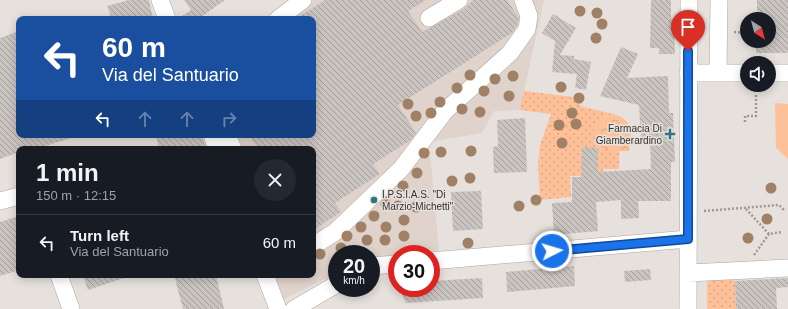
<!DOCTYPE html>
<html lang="en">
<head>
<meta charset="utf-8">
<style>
	body { margin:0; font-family:Helvetica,sans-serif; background:#242831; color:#f1f3f6; height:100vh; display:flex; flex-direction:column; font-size:15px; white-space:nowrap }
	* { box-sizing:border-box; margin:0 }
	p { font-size:13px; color:#9ea1a6 }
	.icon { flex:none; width:22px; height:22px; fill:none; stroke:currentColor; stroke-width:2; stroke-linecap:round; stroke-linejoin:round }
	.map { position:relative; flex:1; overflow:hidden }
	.details { position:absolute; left:16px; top:146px; width:300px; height:132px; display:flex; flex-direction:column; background:#171b24; border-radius:8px; box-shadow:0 2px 10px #0003 }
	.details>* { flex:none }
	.guide { position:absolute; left:16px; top:16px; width:300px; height:122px; border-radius:8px; box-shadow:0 2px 10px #0003; background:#1a4fa0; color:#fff; overflow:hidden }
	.needle { width:26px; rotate:144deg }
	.controls { position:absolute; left:740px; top:12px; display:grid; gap:8px }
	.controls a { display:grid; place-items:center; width:36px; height:36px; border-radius:50%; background:#171b24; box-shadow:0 2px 10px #0003; font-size:20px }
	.speed { position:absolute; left:328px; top:245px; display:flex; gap:8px; font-size:20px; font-weight:700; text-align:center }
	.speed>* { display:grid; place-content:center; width:52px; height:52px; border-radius:50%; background:#171b24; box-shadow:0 2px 10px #0003; line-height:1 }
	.speed small { font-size:10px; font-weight:400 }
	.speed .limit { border:6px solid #d22; background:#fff; color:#111 }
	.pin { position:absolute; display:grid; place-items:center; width:34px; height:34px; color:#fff; margin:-41px -17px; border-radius:50% 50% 50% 0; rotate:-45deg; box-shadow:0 0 4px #0007 }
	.pin .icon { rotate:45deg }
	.me { position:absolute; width:44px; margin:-22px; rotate:85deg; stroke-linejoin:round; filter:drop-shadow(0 0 3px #0008) }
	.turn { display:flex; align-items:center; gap:14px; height:84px; padding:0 20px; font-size:18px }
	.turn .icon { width:52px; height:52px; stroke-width:2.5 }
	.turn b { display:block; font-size:28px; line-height:34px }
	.lanes { display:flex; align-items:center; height:38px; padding:0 20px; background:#0003; justify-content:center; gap:20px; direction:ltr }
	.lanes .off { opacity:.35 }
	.round { display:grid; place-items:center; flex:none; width:42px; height:42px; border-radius:21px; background:#242831 }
	.head { display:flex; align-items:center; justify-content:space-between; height:68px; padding:0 20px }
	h1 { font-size:24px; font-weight:800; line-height:30px }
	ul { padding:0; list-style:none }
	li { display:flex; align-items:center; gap:12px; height:56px; padding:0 20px; border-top:1px solid #363941 }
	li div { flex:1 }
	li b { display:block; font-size:15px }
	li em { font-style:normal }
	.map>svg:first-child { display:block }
</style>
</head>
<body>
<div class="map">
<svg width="788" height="309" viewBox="0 0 788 309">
	<defs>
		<pattern id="grass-dots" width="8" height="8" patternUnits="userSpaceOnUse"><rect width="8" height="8" fill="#fec098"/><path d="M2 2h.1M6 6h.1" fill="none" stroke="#daa583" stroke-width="1.8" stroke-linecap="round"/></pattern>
		<pattern id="forest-crowns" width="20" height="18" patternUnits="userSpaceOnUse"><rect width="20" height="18" fill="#fec098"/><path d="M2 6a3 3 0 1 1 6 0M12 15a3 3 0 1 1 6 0" fill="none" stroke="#daa583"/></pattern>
		<pattern id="building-back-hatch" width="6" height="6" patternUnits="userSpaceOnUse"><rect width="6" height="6" fill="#cac4c1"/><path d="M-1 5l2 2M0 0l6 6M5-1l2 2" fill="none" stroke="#a5a09d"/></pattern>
	</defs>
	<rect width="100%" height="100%" fill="#e7e1dd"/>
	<path fill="#dfd3cb" d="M294,0H544L520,110L494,111L482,133L429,142L439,250L371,258V254H337V273L284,299L275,275H313V149H225L220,135H313V19H268Z"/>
	<path fill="url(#grass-dots)" d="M524,91L582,98L580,106L613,114C583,123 592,148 619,151V169H603V176H570L571,197L540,200L538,166L540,145L551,114L520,110Z
		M735,279L736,309H707V280Z"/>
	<path fill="url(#forest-crowns)" d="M613,114C634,119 632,134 629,151C621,151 611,152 604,148C585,135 595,119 613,114Z"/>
	<path fill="#fec098" d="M775,103L788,104V159L776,148Z"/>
	<path fill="url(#building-back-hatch)" d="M129,0H149L153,19H112L107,6Z
		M184,0H225L198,19H178L191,10Z
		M325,0H426L408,11L422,32L464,9L473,0H507L519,18L517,25L512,33L398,105L416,133L411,140L373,164L380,174L335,203L341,212L313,230V149H258L249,135H313V19H295Z
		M651,0H671V19H674L675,54H659V48H650Z
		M757,0H788V53H756V41H769V19H757Z
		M553,14L576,28L560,55L574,56V59L591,62L586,90L575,88L577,74L552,72L555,41L542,33Z
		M19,31V135H71V138L35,149H19V152L0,159V38Z
		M621,47L638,54L627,78L668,76L669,113H673L675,162H671V201H638L639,218L621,219V200L596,202L598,231L554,235L552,203L572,202V177H581L582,147L598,148V172L651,169L650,138L641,139L639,105L600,96Z
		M525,118L527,172L494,173L493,147L498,146L497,120Z
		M156,135H202L206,149H159Z
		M481,191L483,229L453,231L451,192Z
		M19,216V270L0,276V222Z
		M574,266L575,286L507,292L506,272Z
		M650,269L651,280L625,282L624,271Z
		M83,275H126L127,277L88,290Z
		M174,275H216L224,309H183Z
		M482,278L483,298L406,303L399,288H431V281Z
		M788,278V287L776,288L777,309H736L735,281Z"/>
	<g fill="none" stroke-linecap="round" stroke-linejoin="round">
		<g stroke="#aca6a3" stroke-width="18">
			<path id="minor" d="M160,0L167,19
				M429,18L459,0
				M278,19L303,0
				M688,73H747
				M718,73L719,0
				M769,73H788
				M212,135L217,149
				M227,135L233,149
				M0,201L19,196
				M313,246L335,232L401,169L445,111L510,53L527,29L529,16L523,0
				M431,261L688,239
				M371,266L397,264
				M688,273L788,268
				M59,275L71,309
				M265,275L278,309
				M294,309L337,284
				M688,309L689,0"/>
		</g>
		<path stroke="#9d9995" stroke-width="2.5" stroke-dasharray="2 2" stroke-linecap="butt" d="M734,32L746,33
			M745,122V116H756V93
			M746,209L769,234L782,232
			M704,211L779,205L785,211
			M754,255L769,234"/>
		<use href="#minor" stroke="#fff" stroke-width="17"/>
	</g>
	<g fill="#a18166">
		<circle cx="580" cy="11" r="5.5"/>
		<circle cx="597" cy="13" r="5.5"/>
		<circle cx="602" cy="24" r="5.5"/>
		<circle cx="596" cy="38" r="5.5"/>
		<circle cx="470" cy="75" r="5.5"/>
		<circle cx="513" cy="76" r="5.5"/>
		<circle cx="495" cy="79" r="5.5"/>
		<circle cx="561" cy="87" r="5.5"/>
		<circle cx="457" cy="88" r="5.5"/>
		<circle cx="484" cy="91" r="5.5"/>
		<circle cx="509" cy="96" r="5.5"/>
		<circle cx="579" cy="98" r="5.5"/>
		<circle cx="440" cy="102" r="5.5"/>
		<circle cx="408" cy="104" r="5.5"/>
		<circle cx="462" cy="109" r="5.5"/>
		<circle cx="480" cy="112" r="5.5"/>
		<circle cx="431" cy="113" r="5.5"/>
		<circle cx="572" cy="113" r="5.5"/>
		<circle cx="416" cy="116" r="5.5"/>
		<circle cx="576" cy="124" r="5.5"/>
		<circle cx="559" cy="125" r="5.5"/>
		<circle cx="562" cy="143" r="5.5"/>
		<circle cx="471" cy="151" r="5.5"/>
		<circle cx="441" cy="152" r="5.5"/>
		<circle cx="424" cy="153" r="5.5"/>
		<circle cx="417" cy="173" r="5.5"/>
		<circle cx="470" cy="178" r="5.5"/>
		<circle cx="452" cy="181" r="5.5"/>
		<circle cx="403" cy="186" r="5.5"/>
		<circle cx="771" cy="188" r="5.5"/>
		<circle cx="536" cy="200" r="5.5"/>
		<circle cx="386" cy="204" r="5.5"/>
		<circle cx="398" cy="206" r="5.5"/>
		<circle cx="519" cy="206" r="5.5"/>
		<circle cx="416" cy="207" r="5.5"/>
		<circle cx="374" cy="216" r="5.5"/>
		<circle cx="767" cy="219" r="5.5"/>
		<circle cx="404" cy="220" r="5.5"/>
		<circle cx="361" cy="227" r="5.5"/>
		<circle cx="386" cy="227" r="5.5"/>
		<circle cx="347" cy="236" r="5.5"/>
		<circle cx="404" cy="236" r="5.5"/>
		<circle cx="748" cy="238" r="5.5"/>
		<circle cx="367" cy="240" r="5.5"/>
		<circle cx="385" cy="240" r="5.5"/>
		<circle cx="468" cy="243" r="5.5"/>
		<circle cx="341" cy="248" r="5.5"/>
		<circle cx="320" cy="254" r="5.5"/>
	</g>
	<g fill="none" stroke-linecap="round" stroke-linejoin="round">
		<g stroke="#114b97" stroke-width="10">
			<path id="route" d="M552,251L688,239V51"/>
		</g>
		<use href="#route" stroke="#1a73e8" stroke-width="7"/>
	</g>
	<g fill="#2e777e" stroke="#e7e1dd" stroke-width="1.5">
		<path d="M668 128h4v4h4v4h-4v4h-4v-4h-4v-4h4z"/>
		<circle cx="374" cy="200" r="4"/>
	</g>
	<g text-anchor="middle" stroke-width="3" stroke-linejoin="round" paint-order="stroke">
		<g font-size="10" fill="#33312f" stroke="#e7e1dd" text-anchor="end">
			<text x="662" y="132">Farmacia Di<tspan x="662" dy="12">Giamberardino</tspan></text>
			<text x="382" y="198" text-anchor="start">I.P.S.I.A.S. "Di<tspan x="382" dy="12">Marzio-Michetti"</tspan></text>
		</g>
	</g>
</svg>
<div class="controls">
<a><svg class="needle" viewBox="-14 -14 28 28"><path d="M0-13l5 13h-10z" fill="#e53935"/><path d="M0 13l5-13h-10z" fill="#9ea1a6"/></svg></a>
<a><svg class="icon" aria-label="sound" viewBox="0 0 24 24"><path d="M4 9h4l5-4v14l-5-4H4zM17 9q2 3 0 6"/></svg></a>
</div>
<div class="speed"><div>20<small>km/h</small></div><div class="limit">30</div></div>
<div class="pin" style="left:688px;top:51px;background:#d93025"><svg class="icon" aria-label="arrive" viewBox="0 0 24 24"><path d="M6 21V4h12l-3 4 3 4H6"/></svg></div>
<svg class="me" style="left:552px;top:251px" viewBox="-20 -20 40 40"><circle r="17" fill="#1a73e8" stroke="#fff" stroke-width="3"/><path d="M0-11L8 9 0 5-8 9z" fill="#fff"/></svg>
<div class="guide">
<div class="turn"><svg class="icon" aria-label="left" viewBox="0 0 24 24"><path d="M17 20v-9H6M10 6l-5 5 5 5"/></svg><div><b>60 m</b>Via del Santuario</div></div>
<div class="lanes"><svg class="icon" aria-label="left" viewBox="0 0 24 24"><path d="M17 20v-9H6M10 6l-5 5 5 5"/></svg><svg class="icon off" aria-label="ahead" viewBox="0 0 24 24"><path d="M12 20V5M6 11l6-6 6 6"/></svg><svg class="icon off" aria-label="ahead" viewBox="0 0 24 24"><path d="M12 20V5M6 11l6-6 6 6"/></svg><svg class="icon off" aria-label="right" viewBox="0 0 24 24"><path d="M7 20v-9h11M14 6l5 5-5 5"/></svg></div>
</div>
<section class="details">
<div class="head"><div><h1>1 min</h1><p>150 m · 12:15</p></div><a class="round"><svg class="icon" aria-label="close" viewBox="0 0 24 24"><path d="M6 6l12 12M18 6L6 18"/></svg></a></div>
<ul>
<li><svg class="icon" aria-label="left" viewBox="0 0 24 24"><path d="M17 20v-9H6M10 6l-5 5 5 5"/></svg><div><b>Turn left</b><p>Via del Santuario</p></div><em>60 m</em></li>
</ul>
</section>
</div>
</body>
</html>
